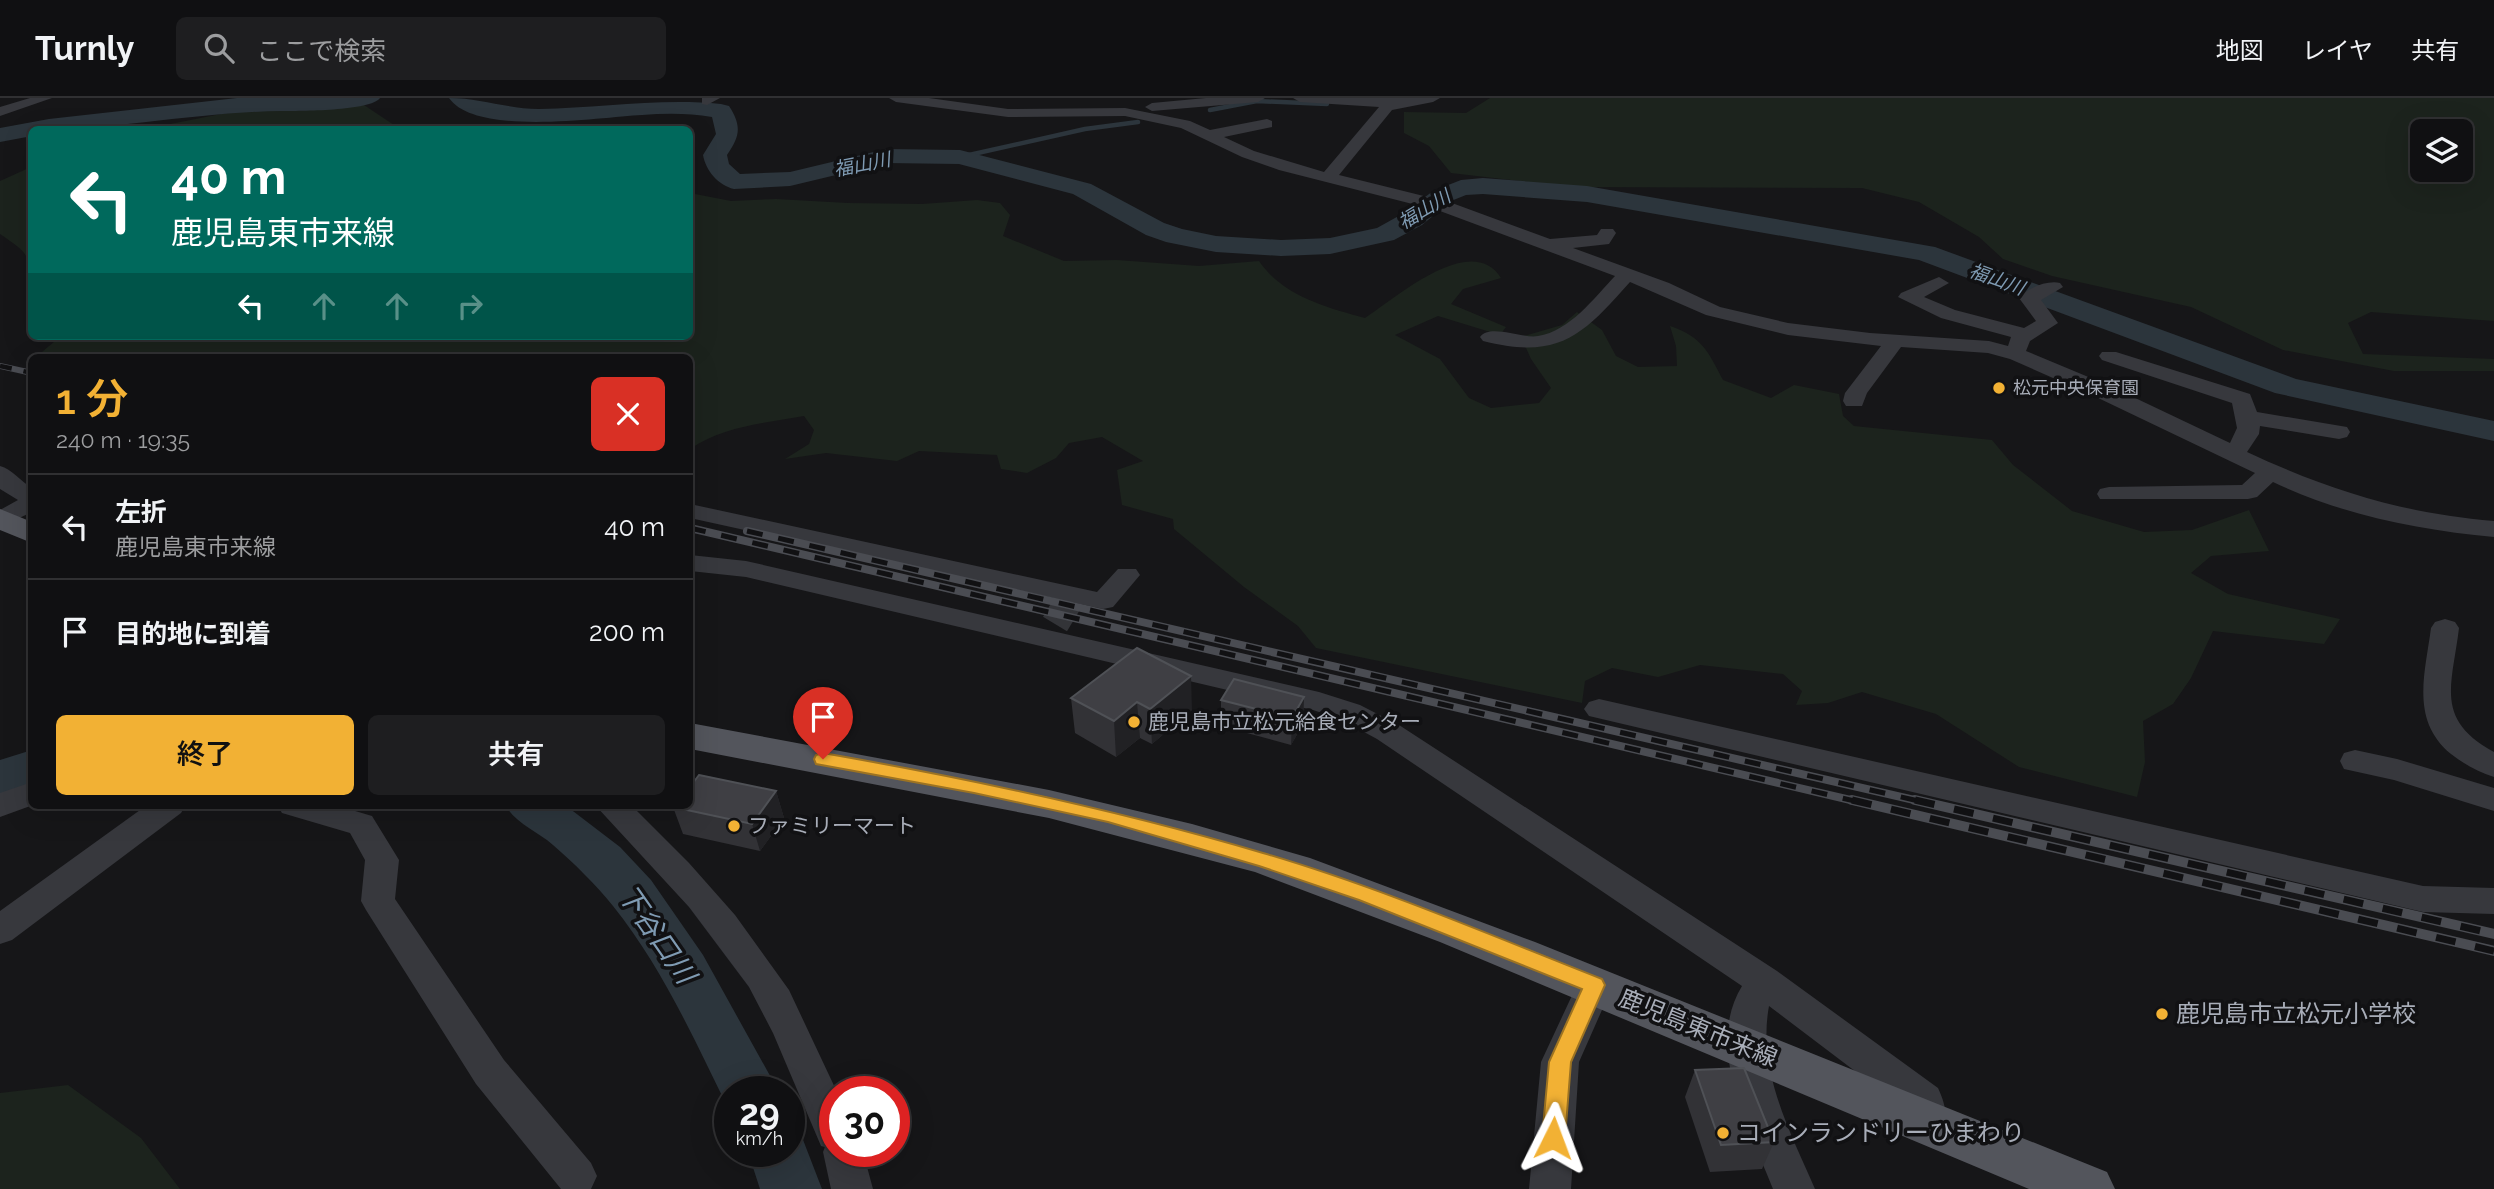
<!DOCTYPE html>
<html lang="ja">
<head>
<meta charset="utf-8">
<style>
	body { margin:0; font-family:Raleway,"Noto Sans JP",sans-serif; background:#1e1e20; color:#f1f3f6; height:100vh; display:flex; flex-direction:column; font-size:26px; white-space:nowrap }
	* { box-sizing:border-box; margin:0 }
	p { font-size:23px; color:#9c9d9f }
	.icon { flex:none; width:38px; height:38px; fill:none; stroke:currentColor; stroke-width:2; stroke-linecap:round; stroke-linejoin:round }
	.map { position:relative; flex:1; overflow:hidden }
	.details { position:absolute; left:28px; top:256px; width:665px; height:455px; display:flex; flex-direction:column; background:#101012; border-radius:10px; box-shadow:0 7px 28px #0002,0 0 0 2px #303032 }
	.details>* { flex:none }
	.banner { position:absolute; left:28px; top:28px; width:665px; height:214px; border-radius:10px; box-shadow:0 7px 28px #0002,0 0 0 2px #303032; background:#00695c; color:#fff; overflow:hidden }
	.controls { position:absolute; left:2410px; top:21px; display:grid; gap:14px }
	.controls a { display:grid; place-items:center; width:63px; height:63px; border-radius:10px; background:#101012; box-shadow:0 7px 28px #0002,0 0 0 2px #303032; font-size:35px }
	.speed { position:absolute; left:714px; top:978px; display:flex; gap:14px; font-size:35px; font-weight:700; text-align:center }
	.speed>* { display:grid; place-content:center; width:91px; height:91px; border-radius:50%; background:#101012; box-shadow:0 7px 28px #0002,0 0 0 2px #303032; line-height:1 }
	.speed small { font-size:18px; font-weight:400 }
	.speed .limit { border:10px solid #d22; background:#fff; color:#111 }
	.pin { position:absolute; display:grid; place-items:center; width:60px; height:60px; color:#fff; margin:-72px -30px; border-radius:50% 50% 50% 0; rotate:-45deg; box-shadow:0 0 7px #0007 }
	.pin .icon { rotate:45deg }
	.me { position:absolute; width:77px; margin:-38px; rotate:3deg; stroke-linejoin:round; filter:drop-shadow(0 0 5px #0008) }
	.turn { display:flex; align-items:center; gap:24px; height:147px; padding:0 28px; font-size:32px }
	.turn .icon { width:91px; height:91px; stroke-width:2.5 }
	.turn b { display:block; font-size:49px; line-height:60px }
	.lanes { display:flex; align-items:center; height:66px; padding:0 28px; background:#0003; justify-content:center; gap:35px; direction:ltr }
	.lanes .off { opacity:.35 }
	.round { display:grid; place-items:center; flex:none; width:74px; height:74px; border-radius:10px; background:#1e1e20 }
	.head { display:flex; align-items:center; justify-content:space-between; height:119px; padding:0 28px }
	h1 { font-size:42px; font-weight:600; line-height:52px; color:#f2b134 }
	.button { display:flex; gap:14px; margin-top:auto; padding:14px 28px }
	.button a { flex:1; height:80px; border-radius:10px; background:#f2b134; color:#111; font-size:28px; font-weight:600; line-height:80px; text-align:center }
	.button a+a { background:#1e1e20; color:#f1f3f6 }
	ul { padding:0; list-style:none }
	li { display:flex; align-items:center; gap:21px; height:105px; padding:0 28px; border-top:2px solid #303032 }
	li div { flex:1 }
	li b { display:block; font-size:26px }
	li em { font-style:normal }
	header { display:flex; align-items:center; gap:42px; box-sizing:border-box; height:98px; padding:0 35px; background:#101012; border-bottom:2px solid #303032 }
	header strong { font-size:33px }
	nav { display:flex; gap:38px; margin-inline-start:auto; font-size:24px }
	.search { width:490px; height:63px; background:#1e1e20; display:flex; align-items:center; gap:18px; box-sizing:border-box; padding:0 24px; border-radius:10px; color:#9c9d9f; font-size:26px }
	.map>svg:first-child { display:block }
</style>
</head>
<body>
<header>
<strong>Turnly</strong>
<div class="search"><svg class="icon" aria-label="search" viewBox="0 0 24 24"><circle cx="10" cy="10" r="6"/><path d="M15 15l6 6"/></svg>ここで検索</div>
<nav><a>地図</a><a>レイヤ</a><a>共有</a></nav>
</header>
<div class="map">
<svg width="2494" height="1091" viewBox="0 0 2494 1091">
	<rect width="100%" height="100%" fill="#161618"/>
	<path fill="#1c231d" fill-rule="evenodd" d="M1490,0H2494V223L2371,214L2348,225L2363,256L2494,261V273H2394L2283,252L2191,209L2052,178L2003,161L1979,139L1919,104L1862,90L1572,89L1451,75L1429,48L1404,35V14L1466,15ZM2422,33H2460V72H2422Z
		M361,5L394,27L379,32L145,31L226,15Z
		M31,69L32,189H29C32,156 26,154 0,136V83Z
		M690,95L731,103L776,101L848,105L922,106L977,102L1000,105L1010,117L1003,138L1064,163L1117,162L1199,168L1259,163C1283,198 1325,209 1365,220C1396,200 1471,133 1501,180L1463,191L1451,206L1506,229L1500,237L1438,218L1395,237L1440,261L1469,300L1491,310L1539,305L1551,290L1531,261L1521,239L1562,227L1577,214L1602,232L1616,258L1638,269L1677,268L1676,248L1670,228C1702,239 1708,253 1723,282L1771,300L1794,287L1839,296L1843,318L1854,328L1992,342L2013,367L2072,413L2144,434L2192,432L2249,412L2269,453L2211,458L2191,475L2228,496L2340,521L2324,546L2213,533L2191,580L2173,606L2143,623L2145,664L2137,699L2019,669L1936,616L1862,594L1828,605L1796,607L1802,593L1783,576L1700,567L1658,579L1612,570L1585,583L1582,605L1316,550L1298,528L1244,489L1174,431L1173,421L1122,407L1117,372L1143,363L1102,339L1069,345L1056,360L1027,375L1001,371L997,357L919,353L897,363L826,355L785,361L809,346L814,332L804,318C765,325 723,328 690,351V259H36L61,238H690Z
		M68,987L141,1040L180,1091H0V995Z"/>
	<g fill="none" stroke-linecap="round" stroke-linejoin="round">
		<path stroke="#2c353c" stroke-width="4.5" d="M1210,12L1257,3L1327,6
			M960,59L1085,31L1138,24"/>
		<path fill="#2c353c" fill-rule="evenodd" d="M237,0H380C371,13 299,13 281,13C198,14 115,32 32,32V38L0,44V30L49,21Z
			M449,0C480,0 508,11 539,11C600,10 660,0 721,6L729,8C742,28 740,38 727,57L729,66L740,76L790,74L886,51L960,52L1091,86L1164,125L1182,131L1216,138L1281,142L1330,140L1377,130L1404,115L1433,93L1461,82L1483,80L1587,88L1935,149L2296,281L2494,323V343L2275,295L1919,162L1587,104L1483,96L1466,97L1451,103L1422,127L1394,142L1330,156L1281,158L1216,154L1166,144L1146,137L1073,96L959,66L886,65L790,88L734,91C718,87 706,73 703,57L716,36L712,19C689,15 666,15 642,17C600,19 476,39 449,0Z
			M32,652V686L0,697V662Z
			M505,707H565L620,749L651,782L703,857L779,994H730L729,1012C695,943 662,869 613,808C595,786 575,766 553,747C537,733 516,726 505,707Z
			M789,1030L800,1034L822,1091H760L748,1054H789Z"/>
		<path stroke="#333438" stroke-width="28" stroke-dasharray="28 14" stroke-linecap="butt" d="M1055,526L1073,496"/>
		<path fill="#37383d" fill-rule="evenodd" d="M30,0H52L0,18V9Z
			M702,0H720L707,7L702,6Z
			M889,0H929L1008,11L1125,10L1190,23L1210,32L1267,21L1272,23V29L1224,39L1254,53L1324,74L1379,9L1300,4L1293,0H1440L1433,4L1392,12L1339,77L1452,105L1550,141L1597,137L1601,131H1613L1616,135L1609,146L1573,150L1669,185L1720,209L1788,225L1870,235L1989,243L2008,248L2011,239L1941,220L1898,199L1901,195L1939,179L1949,185L1924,199L1955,212L2024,230L2036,223L2019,200C2028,190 2047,182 2060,185L2063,189L2041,202L2058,225L2030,243L2026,253L2110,288L2230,345L2237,330L2232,305L2102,262L2099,258L2102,254H2116L2250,296L2257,314L2347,329L2350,334L2347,339L2339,341L2260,328L2259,336L2247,354C2331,393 2402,415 2494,423V439C2419,432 2342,417 2273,384L2257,399L2248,401H2100L2097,396L2100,391L2109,389L2242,387L2255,375L2094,298L2010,261L1988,255L1901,249L1867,295L1862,308H1846L1843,303L1845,295L1881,248L1788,237L1706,217L1630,184C1582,238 1559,262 1483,243L1480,239C1490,225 1522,241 1538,238C1570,233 1594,200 1615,178L1440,113L1279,72L1242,59L1181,30L1125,18L1008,19L896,4Z
			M1206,0H1265L1258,4L1152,13L1145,9L1152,5Z
			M0,368C12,371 20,383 32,390V414L0,429V412L18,402L0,391Z
			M690,406L1097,494L1118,471H1136L1140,477L1113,509L1103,511L690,420Z
			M690,457L746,463L1319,594L1360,607L1399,627L1777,873L1938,990C1946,1007 1949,1022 1941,1039L1927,1044L1913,1039L1905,1011L1769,908C1757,973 1790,1033 1815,1091H1773C1750,1032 1704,950 1742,888L1377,641L1340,621L1313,612L746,479L690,473Z
			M2445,521L2455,524L2459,530C2452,588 2434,621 2494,654V679C2478,674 2464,666 2451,656C2410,622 2425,576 2431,530L2435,524Z
			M1599,601L2423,788L2494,790V816L2423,814L1589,618L1584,611L1589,604Z
			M2355,652L2397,661L2494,690V713L2394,682L2344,671L2340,663L2344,655Z
			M32,684L33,707L0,719V695Z
			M147,707H186L181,715L12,842L0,846V813Z
			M277,707H335L372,718L399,762L395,801L504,962L591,1065L597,1078L591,1091H561L476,986L366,812L361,803L365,762L350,735L282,715Z
			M595,707H631L689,765L735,817L789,892L837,994L835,1054H863L873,1091H831L823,1054L825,1049L821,1048L773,935L749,889L689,809Z
			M1595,872L1608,876L1613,887L1579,964L1571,1091H1529L1541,964L1582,876Z"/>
		<path fill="#53555c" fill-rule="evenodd" d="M0,411L32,424V445L0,432Z
			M690,625L1049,692L1192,726L1310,760L1535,844L2107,1074L2115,1091H2029L1440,844L1255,774L1049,720L690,651Z"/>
		<g stroke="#4a4c52" stroke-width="6">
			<path id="rail-far2" d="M0,268L32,275"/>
		</g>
		<g stroke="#4a4c52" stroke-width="8">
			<path id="rail-far1" d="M690,430L1859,704
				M747,433L1923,704"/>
		</g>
		<g stroke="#4a4c52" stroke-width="10">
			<path id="rail" d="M1852,702L2494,853
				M1915,702L2494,836"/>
		</g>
		<use href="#rail-far2" stroke="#111113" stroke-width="4.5" stroke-dasharray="12" stroke-linecap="butt"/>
		<use href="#rail-far1" stroke="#111113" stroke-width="5" stroke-dasharray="16" stroke-linecap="butt"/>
		<use href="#rail" stroke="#111113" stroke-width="7" stroke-dasharray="20" stroke-linecap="butt"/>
	</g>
	<path fill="#323236" d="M1137,550L1192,612L1152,646L1140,640L1116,659L1075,635L1071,600Z
		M1304,599L1303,626L1291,647L1221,628V602Z
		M776,693L784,720L760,753L683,736L673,709Z
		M1695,972L1774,1044L1762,1071L1710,1074L1685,999Z"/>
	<path fill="#212124" d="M1191,578L1192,612L1152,646L1150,611Z
		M1304,599L1303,626L1291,647L1292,620Z
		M1137,604L1140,640L1116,659L1114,623Z
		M776,693L784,720L760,753L752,726Z"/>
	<path fill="#3f3f44" stroke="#4f5156" stroke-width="2" d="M1137,550L1191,578L1150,611L1137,604L1114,623L1071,600Z
		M1234,581L1304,599L1292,620L1221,602Z
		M699,677L776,693L752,726L673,709L674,707H690V689Z
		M1744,970L1774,1044L1721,1047L1695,972Z"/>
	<path fill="#f2b134" stroke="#9d7322" stroke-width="2" d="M823,655C972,681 1118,712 1263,755C1379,789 1490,837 1602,881L1605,887L1571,964L1565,1040L1561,1047L1553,1050L1545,1047L1542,1040L1549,964L1582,891L1359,802L1259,768L1108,724L974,695L816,666L814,661L816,657Z"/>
	<g fill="#f2b134" stroke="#111113" stroke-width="2.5">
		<circle cx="1999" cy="290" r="7"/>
		<circle cx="1134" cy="624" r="7"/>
		<circle cx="734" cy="728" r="7"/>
		<circle cx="2162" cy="916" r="7"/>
		<circle cx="1723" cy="1035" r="7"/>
	</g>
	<g text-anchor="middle" stroke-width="7" stroke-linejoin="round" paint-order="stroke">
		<g font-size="18" fill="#a8adb8" stroke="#111113" text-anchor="start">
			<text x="2013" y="296">松元中央保育園</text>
		</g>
		<g font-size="19" font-style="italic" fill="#7f9bb3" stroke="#111113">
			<text transform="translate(862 66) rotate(-11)" y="7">福山川</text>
			<text transform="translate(1424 111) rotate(-31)" y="7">福山川</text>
			<text transform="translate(1997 181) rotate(20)" y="7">福山川</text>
		</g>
		<g font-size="21" fill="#a8adb8" stroke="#111113" text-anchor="start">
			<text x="1148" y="631">鹿児島市立松元給食センター</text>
			<text x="748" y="735">ファミリーマート</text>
		</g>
		<g font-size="24" fill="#a8adb8" stroke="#111113" text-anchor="start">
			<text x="2176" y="924">鹿児島市立松元小学校</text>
			<text x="1737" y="1043">コインランドリーひまわり</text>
		</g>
		<g font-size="24" fill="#a8adb8" stroke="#111113">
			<text transform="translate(1698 930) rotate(22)" y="8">鹿児島東市来線</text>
		</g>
		<g font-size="28" font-style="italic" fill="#7f9bb3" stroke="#111113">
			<text transform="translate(657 836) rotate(55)" y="10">下谷口川</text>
		</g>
	</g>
</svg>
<div class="controls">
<a><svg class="icon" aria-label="layers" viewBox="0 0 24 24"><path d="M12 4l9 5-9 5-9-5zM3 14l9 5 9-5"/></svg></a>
</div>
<div class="speed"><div>29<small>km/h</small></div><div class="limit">30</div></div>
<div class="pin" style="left:823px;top:661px;background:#d93025"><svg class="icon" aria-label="arrive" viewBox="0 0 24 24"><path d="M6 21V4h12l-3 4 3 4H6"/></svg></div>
<svg class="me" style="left:1553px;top:1040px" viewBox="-20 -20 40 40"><path d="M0-17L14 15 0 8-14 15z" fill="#f2b134" stroke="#fff" stroke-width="4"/></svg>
<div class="banner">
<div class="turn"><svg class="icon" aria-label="left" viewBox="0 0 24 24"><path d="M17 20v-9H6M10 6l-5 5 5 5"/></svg><div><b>40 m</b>鹿児島東市来線</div></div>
<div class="lanes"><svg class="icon" aria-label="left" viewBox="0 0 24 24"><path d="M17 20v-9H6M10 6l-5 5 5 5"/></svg><svg class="icon off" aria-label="ahead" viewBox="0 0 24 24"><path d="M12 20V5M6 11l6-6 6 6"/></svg><svg class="icon off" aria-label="ahead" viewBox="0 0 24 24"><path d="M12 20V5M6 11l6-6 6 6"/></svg><svg class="icon off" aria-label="right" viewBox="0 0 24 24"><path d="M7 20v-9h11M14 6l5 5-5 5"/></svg></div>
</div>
<section class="details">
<div class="head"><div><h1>1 分</h1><p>240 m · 19:35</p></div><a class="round" style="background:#d93025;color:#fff"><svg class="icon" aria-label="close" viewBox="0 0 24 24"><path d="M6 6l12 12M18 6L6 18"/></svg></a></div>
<ul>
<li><svg class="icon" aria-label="left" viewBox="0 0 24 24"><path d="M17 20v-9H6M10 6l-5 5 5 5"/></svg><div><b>左折</b><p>鹿児島東市来線</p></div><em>40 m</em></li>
<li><svg class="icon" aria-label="arrive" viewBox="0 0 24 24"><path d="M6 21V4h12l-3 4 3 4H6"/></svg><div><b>目的地に到着</b></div><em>200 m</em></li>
</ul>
<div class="button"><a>終了</a><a>共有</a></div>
</section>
</div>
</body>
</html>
